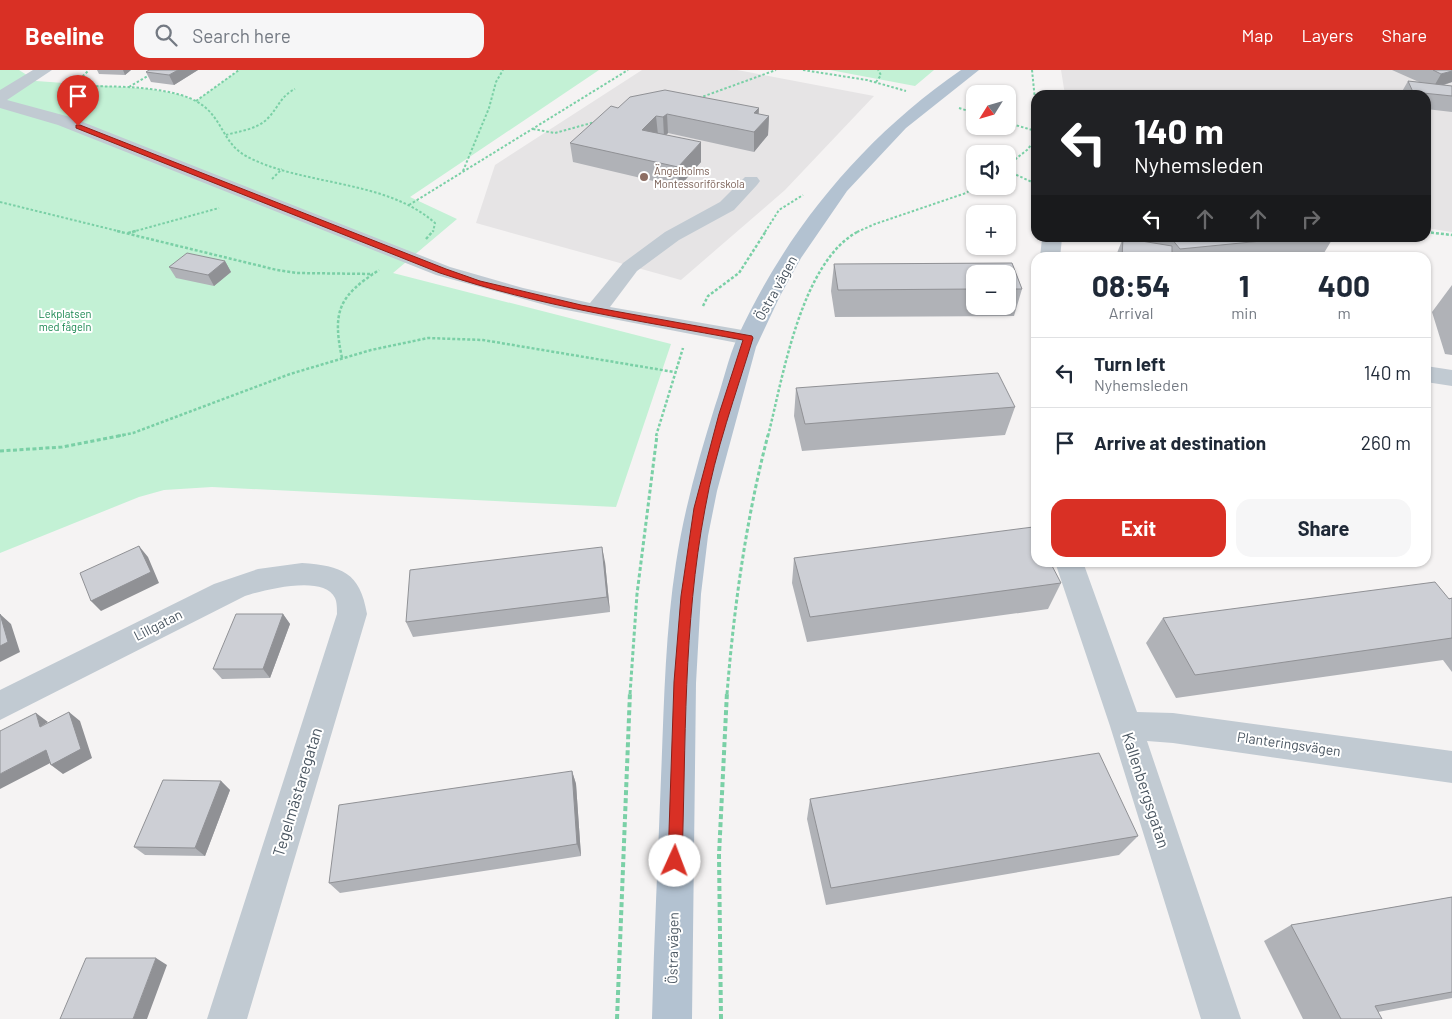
<!DOCTYPE html>
<html lang="en">
<head>
<meta charset="utf-8">
<style>
	body { margin:0; font-family:Barlow,sans-serif; background:#f6f6f7; color:#1f2937; height:100vh; display:flex; flex-direction:column; font-size:19px; white-space:nowrap }
	* { box-sizing:border-box; margin:0 }
	p { font-size:16px; color:#747a83 }
	.icon { flex:none; width:28px; height:28px; fill:none; stroke:currentColor; stroke-width:2; stroke-linecap:round; stroke-linejoin:round }
	.map { position:relative; flex:1; overflow:hidden }
	.panel { position:absolute; left:1031px; top:182px; width:400px; height:315px; display:flex; flex-direction:column; background:#fff; border-radius:15px; box-shadow:0 1px 4px #0004 }
	.panel>* { flex:none }
	.hud { position:absolute; left:1031px; top:20px; width:400px; height:152px; border-radius:15px; box-shadow:0 1px 4px #0004; background:#202124; color:#fff; overflow:hidden }
	.needle { width:32px; rotate:233deg }
	.buttons { position:absolute; left:966px; top:15px; display:grid; gap:10px }
	.buttons a { display:grid; place-items:center; width:50px; height:50px; border-radius:10px; background:#fff; box-shadow:0 1px 4px #0004; font-size:25px }
	.pin { position:absolute; display:grid; place-items:center; width:42px; height:42px; color:#fff; margin:-51px -21px; border-radius:50% 50% 50% 0; rotate:-45deg; box-shadow:0 0 5px #0007 }
	.pin .icon { rotate:45deg }
	.me { position:absolute; width:55px; margin:-28px; rotate:2deg; stroke-linejoin:round; filter:drop-shadow(0 0 4px #0008) }
	.turn { display:flex; align-items:center; gap:18px; height:105px; padding:0 20px; font-size:22px }
	.turn .icon { width:65px; height:65px; stroke-width:2.5 }
	.turn b { display:block; font-size:35px; line-height:42px }
	.lanes { display:flex; align-items:center; height:48px; padding:0 20px; background:#0003; justify-content:center; gap:25px; direction:ltr }
	.lanes .off { opacity:.35 }
	.eta { display:flex; justify-content:space-evenly; align-items:center; height:85px; text-align:center }
	.eta b { font-size:30px; font-weight:700; line-height:35px }
	.action { display:flex; gap:10px; margin-top:auto; padding:10px 20px }
	.action a { flex:1; height:58px; border-radius:15px; background:#d93025; color:#fff; font-size:20px; font-weight:700; line-height:58px; text-align:center }
	.action a+a { background:#f6f6f7; color:#1f2937 }
	ul { padding:0; list-style:none }
	li { display:flex; align-items:center; gap:15px; height:70px; padding:0 20px; border-top:1px solid #e0e1e3 }
	li div { flex:1 }
	li b { display:block; font-size:19px }
	li em { font-style:normal }
	header { display:flex; align-items:center; gap:30px; box-sizing:border-box; height:70px; padding:0 25px; background:#d93025; color:#fff }
	header strong { font-size:24px }
	nav { display:flex; gap:28px; margin-inline-start:auto; font-size:18px }
	.search { width:350px; height:45px; background:#f6f6f7; display:flex; align-items:center; gap:12px; box-sizing:border-box; padding:0 18px; border-radius:15px; color:#747a83; font-size:19px }
	.map>svg:first-child { display:block }
</style>
</head>
<body>
<header>
<strong>Beeline</strong>
<div class="search"><svg class="icon" aria-label="search" viewBox="0 0 24 24"><circle cx="10" cy="10" r="6"/><path d="M15 15l6 6"/></svg>Search here</div>
<nav><a>Map</a><a>Layers</a><a>Share</a></nav>
</header>
<div class="map">
<svg width="1452" height="949" viewBox="0 0 1452 949">
	<rect width="100%" height="100%" fill="#f5f3f3"/>
	<path fill="#e6e4e5" d="M642,0H737L874,26L785,120L681,210L476,153L495,95Z
		M1061,0H1452V162L1426,158V25H1065Z"/>
	<path fill="#c3f1d5" d="M0,0H19L36,11L149,19L181,25L196,31L239,0H599L410,127L457,149L393,203L671,274L616,437L212,417L164,420L139,427L0,483Z
		M830,0H934L915,16Z"/>
	<g fill="none" stroke-linecap="round" stroke-linejoin="round">
		<path stroke="#7ad0a6" stroke-width="2" stroke-dasharray="2.5 2" stroke-linecap="butt" d="M803,0L867,10L906,21
			M1032,0L1036,40
			M876,12L881,5L878,0
			M60,16C100,17 142,14 181,25C225,38 217,70 246,86C301,116 386,109 435,153L433,162
			M73,16L89,0
			M129,17L158,0
			M699,28L776,0
			M196,31L239,0
			M959,38L975,43
			M1008,53L1036,61
			M533,59L555,63L595,52
			M226,65C240,61 259,59 269,47C279,36 281,26 295,19
			M1008,95L1027,80L1036,69
			M463,101L489,38L496,12L503,0
			M1008,101L1034,113L1036,118
			M272,109L282,99
			M0,132L122,162
			M409,135L628,0
			M132,162L219,138
			M765,162L779,140L803,125
			M857,162L875,154L966,123L977,116"/>
		<path stroke="#7ad0a6" stroke-width="2.5" stroke-dasharray="3 2" stroke-linecap="butt" d="M117,161L277,200L297,203L373,204
			M1426,162L1452,165
			M128,163L136,161
			M426,169L433,161
			M703,236L708,226L739,203L766,161
			M342,288C332,241 339,226 379,200
			M118,366L133,363L290,304L371,280L428,268L483,270L674,302
			M656,366L683,278
			M768,366C783,307 801,191 859,161"/>
		<path stroke="#7ad0a6" stroke-width="3" stroke-dasharray="4 2.5" stroke-linecap="butt" d="M0,381L62,377L124,365
			M630,624L637,524L657,365
			M727,624C734,537 746,449 768,365"/>
		<path stroke="#7ad0a6" stroke-width="4" stroke-dasharray="5 3" stroke-linecap="butt" d="M617,949L630,622
			M721,949L719,785L727,622"/>
		<path fill="#c1cad2" fill-rule="evenodd" d="M33,0H52L7,30L70,47L450,197L523,218L590,233L623,193L665,162L720,132L745,107H757L760,111L757,115L734,140L679,170L637,201L610,237L748,261L756,263L759,268L756,273L748,275L556,238L436,205L58,55L0,38V20Z
			M1042,168H1062L1060,188H1040Z
			M1426,296L1452,300V316L1426,312Z
			M1055,492H1083L1137,642L1173,643L1452,681V713L1173,673L1147,671L1241,949H1201L1110,656Z
			M302,493C342,496 360,502 367,544L247,949H207L337,544C337,539 337,532 335,528C324,504 264,520 245,526L0,650V620L214,514L258,499Z"/>
		<path fill="#b3c2d1" fill-rule="evenodd" d="M961,0H979L906,58L847,121L801,188L780,226L756,277L717,421L708,466L701,524L696,613L692,949H652C654,869 658,788 661,708C664,636 665,564 676,493C684,440 699,387 715,336C723,313 728,288 738,266C788,158 864,67 961,0Z"/>
	</g>
	<path fill="#b0b2b7" fill-rule="evenodd" d="M97,0H131L125,5L99,4Z
		M198,0L174,15L151,12L146,2Z
		M1392,0H1452V12L1444,15L1452,16V42L1426,39V25H1400L1408,11L1419,12Z
		M618,38H759L758,44L769,46L768,65L754,82L668,63L666,65L701,92L679,117L573,92L570,73Z
		M1123,168L1149,172L1151,168H1333L1321,188H1115Z
		M225,191L231,202L214,216L176,208L169,197Z
		M1012,193L1022,219L1014,246L835,247L831,221L834,194ZM975,204H1008V236H975Z
		M1452,215V285L1445,284L1432,242Z
		M796,318L1015,337L1005,365L802,381L794,346Z
		M794,488L1061,513L1048,539L807,572L792,513Z
		M605,492L610,542L413,567L406,552Z
		M1452,528V602L1443,590L1176,628L1146,573L1163,548Z
		M283,544L290,554L270,608L222,609L213,599Z
		M572,701L576,714L581,786L340,823L329,813Z
		M221,711L230,720L205,786L145,785L134,777Z
		M810,729L1138,766L1119,785L826,835L807,749Z
		M1452,827V928L1378,942L1382,949H1303L1264,871L1291,855Z"/>
	<path fill="#909195" d="M123,0H131L125,5Z
		M178,0H198L174,15L169,5Z
		M1452,1V12L1433,18L1441,4Z
		M759,38L758,57L754,43Z
		M667,44L668,63L664,67L663,47Z
		M656,46L658,65L642,60Z
		M769,46L768,65L754,82V62Z
		M701,72V92L679,117L678,97Z
		M225,191L231,202L214,216L208,205Z
		M139,476L148,487L159,513L101,541L91,531Z
		M602,477L605,492L610,542L607,527Z
		M0,544L11,554L20,582L0,592Z
		M283,544L290,554L270,608L263,599Z
		M69,642L80,651L92,688L63,704L51,695Z
		M36,643L48,652L40,657Z
		M46,680L58,689L0,719V704Z
		M572,701L576,714L581,786L577,774Z
		M221,711L230,720L205,786L195,778Z
		M156,888L167,895L147,949H133Z"/>
	<path fill="#cdcfd5" stroke="#909195" d="M149,0H178L169,5L146,2Z
		M1433,0H1452V1L1441,4Z
		M1408,11L1452,16V26L1413,22Z
		M665,20L759,38L754,43L769,46L754,62L667,44L663,47L656,46L642,60L701,72L678,97L570,73L611,36L618,38L630,27Z
		M1123,168L1172,176V188H1122Z
		M1171,168H1292L1180,179Z
		M187,183L225,191L208,205L169,197Z
		M1012,193L1022,219H1008V204H975V219L838,220L834,194Z
		M998,303L1015,337L805,354L796,318Z
		M1033,457L1036,464V492H1050L1061,513L810,547L794,488Z
		M139,476L151,502L91,531L80,503Z
		M602,477L607,527L406,552L410,500Z
		M1435,512L1449,529L1452,528V568L1195,605L1163,548Z
		M0,544L8,572L0,576Z
		M236,544H283L263,599H213Z
		M69,642L81,679L51,695L46,680L0,704V661L36,643L40,657Z
		M1099,683L1138,766L831,818L810,729Z
		M572,701L577,774L329,813L339,735Z
		M163,710L221,711L195,778L134,777Z
		M1452,827V922L1375,936L1382,949H1341L1291,855Z
		M86,888H156L133,949H60Z"/>
	<path fill="#d93025" stroke="#8d1f18" d="M76,55H80L446,199L480,211L581,235L752,266L753,268C736,324 715,381 705,439C683,555 686,674 682,791L680,796L675,798L670,796L668,791L674,612L681,526L694,438L719,344L743,270C641,251 538,236 440,203L76,58Z"/>
	<circle fill="#8d6e63" stroke="#fff" stroke-width="2" cx="644" cy="107" r="5"/>
	<g text-anchor="middle" stroke-width="4" stroke-linejoin="round" paint-order="stroke">
		<g font-size="11" fill="#785e54" stroke="#fff" text-anchor="start">
			<text x="654" y="105">Ängelholms<tspan x="654" dy="13">Montessoriförskola</tspan></text>
		</g>
		<g font-size="11" fill="#17864f" stroke="#fff">
			<text x="65" y="248">Lekplatsen<tspan x="65" dy="13">med fågeln</tspan></text>
		</g>
		<g font-size="14" fill="#4a5661" stroke="#fff">
			<text transform="translate(776 218) rotate(-61)" y="5">Östra vägen</text>
			<text transform="translate(158 555) rotate(-27)" y="5">Lillgatan</text>
			<text transform="translate(1289 674) rotate(8)" y="5">Planteringsvägen</text>
			<text transform="translate(673 878) rotate(-89)" y="5">Östra vägen</text>
		</g>
		<g font-size="16" fill="#4a5661" stroke="#fff">
			<text transform="translate(1146 720) rotate(72)" y="6">Kallenbergsgatan</text>
			<text transform="translate(297 722) rotate(-73)" y="6">Tegelmästaregatan</text>
		</g>
	</g>
</svg>
<div class="buttons">
<a><svg class="needle" viewBox="-14 -14 28 28"><path d="M0-13l5 13h-10z" fill="#e53935"/><path d="M0 13l5-13h-10z" fill="#747a83"/></svg></a>
<a><svg class="icon" aria-label="sound" viewBox="0 0 24 24"><path d="M4 9h4l5-4v14l-5-4H4zM17 9q2 3 0 6"/></svg></a>
<a>+</a>
<a>−</a>
</div>
<div class="pin" style="left:78px;top:56px;background:#d93025"><svg class="icon" aria-label="arrive" viewBox="0 0 24 24"><path d="M6 21V4h12l-3 4 3 4H6"/></svg></div>
<svg class="me" style="left:675px;top:791px" viewBox="-20 -20 40 40"><circle r="19" fill="#fff"/><path d="M0-13L10 11 0 6-10 11z" fill="#d93025"/></svg>
<div class="hud">
<div class="turn"><svg class="icon" aria-label="left" viewBox="0 0 24 24"><path d="M17 20v-9H6M10 6l-5 5 5 5"/></svg><div><b>140 m</b>Nyhemsleden</div></div>
<div class="lanes"><svg class="icon" aria-label="left" viewBox="0 0 24 24"><path d="M17 20v-9H6M10 6l-5 5 5 5"/></svg><svg class="icon off" aria-label="ahead" viewBox="0 0 24 24"><path d="M12 20V5M6 11l6-6 6 6"/></svg><svg class="icon off" aria-label="ahead" viewBox="0 0 24 24"><path d="M12 20V5M6 11l6-6 6 6"/></svg><svg class="icon off" aria-label="right" viewBox="0 0 24 24"><path d="M7 20v-9h11M14 6l5 5-5 5"/></svg></div>
</div>
<section class="panel">
<div class="eta">
<div><b>08:54</b><p>Arrival</p></div>
<div><b>1</b><p>min</p></div>
<div><b>400</b><p>m</p></div>
</div>
<ul>
<li><svg class="icon" aria-label="left" viewBox="0 0 24 24"><path d="M17 20v-9H6M10 6l-5 5 5 5"/></svg><div><b>Turn left</b><p>Nyhemsleden</p></div><em>140 m</em></li>
<li><svg class="icon" aria-label="arrive" viewBox="0 0 24 24"><path d="M6 21V4h12l-3 4 3 4H6"/></svg><div><b>Arrive at destination</b></div><em>260 m</em></li>
</ul>
<div class="action"><a>Exit</a><a>Share</a></div>
</section>
</div>
</body>
</html>
